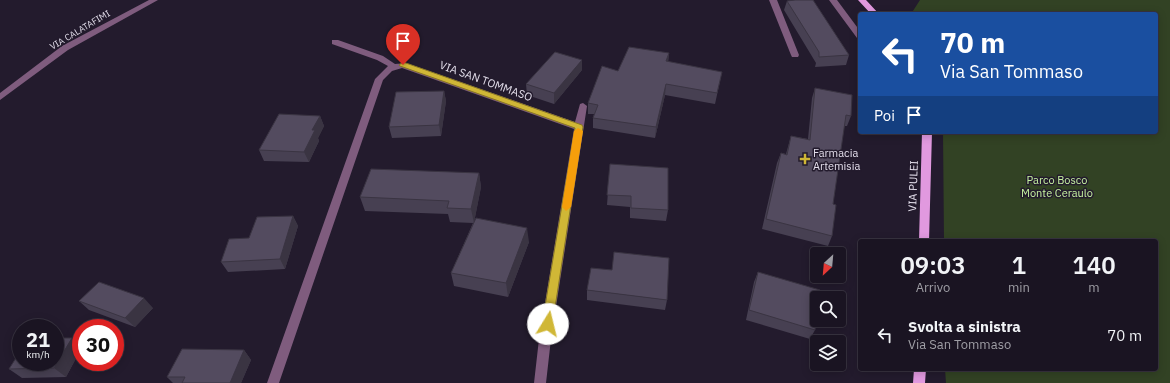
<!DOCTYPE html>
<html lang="it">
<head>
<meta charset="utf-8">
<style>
	body { margin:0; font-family:"IBM Plex Sans",sans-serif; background:#27212f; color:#f1f3f6; height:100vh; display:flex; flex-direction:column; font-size:15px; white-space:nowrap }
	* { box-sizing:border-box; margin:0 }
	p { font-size:13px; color:#9f9ea5 }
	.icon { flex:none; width:22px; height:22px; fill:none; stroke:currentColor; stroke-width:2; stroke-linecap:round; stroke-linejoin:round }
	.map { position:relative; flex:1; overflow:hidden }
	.sheet { position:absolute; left:858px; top:239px; width:300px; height:132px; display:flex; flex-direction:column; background:#1a1422; border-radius:4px; box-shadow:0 2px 10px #0003,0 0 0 1px #383340 }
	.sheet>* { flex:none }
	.guide { position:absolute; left:858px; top:12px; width:300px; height:122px; border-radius:4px; box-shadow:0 2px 10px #0003,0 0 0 1px #383340; background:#1a4fa0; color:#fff; overflow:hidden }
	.needle { width:26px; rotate:206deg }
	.fabs { position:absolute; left:810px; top:247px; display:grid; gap:8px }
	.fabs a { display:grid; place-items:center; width:36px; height:36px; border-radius:4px; background:#1a1422; box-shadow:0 2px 10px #0003,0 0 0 1px #383340; font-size:20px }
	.speed { position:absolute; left:12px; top:319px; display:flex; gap:8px; font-size:20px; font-weight:700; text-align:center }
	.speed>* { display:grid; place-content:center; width:52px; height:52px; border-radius:50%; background:#1a1422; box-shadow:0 2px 10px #0003,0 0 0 1px #383340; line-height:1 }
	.speed small { font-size:10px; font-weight:400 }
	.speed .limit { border:6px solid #d22; background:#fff; color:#111 }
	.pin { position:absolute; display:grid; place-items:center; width:34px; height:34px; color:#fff; margin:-41px -17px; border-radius:50% 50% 50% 0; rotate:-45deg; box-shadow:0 0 4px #0007 }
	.pin .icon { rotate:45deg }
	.me { position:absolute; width:44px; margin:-22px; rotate:9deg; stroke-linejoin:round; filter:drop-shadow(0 0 3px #0008) }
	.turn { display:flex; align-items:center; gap:14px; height:84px; padding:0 16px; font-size:18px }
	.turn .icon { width:52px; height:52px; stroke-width:2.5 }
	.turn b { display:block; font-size:28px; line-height:34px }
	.then { display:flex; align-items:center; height:38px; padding:0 16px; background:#0003; gap:8px; font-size:15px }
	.eta { display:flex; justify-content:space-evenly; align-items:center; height:68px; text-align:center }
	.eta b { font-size:24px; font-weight:600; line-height:28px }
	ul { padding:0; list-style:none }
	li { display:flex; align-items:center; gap:12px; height:56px; padding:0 16px }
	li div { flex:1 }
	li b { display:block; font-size:15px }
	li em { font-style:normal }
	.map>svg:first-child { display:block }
</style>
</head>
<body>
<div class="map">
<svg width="1170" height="383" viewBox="0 0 1170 383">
	<rect width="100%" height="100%" fill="#231b2d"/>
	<path fill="#324224" d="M920,0H1170V383H946L945,369H1156V241H944L943,132H1156V14H911Z"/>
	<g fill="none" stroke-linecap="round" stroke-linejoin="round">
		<path fill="#7f5c7e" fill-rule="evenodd" d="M149,0H158L68,50L0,100V93L62,46Z
			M769,0H777L799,55L798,57H792L791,55Z
			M829,0H837L860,31V38H857Z
			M332,40H338L383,56L395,64L406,63L575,122L580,104L583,103L587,106L551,339L546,383H534L539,339L574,129L402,68L392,71L383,80L279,383H267L375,79L388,66L377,60L332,44Z"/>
		<path fill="#e199df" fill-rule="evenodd" d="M858,0H866L879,14H871Z
			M922,132H932L929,241H919Z
			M914,369H926L925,383H913Z"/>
	</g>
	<path fill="#474052" d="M787,1L849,55L846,65L815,67L816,63L784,10Z
		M669,53L668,62L722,72L715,104L665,95L655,138L593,128V118L594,114H588V103L618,71Z
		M582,70L554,104L527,95L526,84Z
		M815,88L851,116L847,126H844L833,204L832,236L828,246L762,229L777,163L781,153L786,154L791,136L808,139L812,98Z
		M444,91L446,101L441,136L392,138L389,127Z
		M320,116L324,126L318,138L319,141L309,162L264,161L259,150Z
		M610,164L668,210L666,221L630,218V207L607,205Z
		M479,173L481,187L474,222L529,242L508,297L454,286L451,273L473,223L450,222L448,214L365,211L360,197Z
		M293,216L298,226L285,269L228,272L221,262L249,238Z
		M758,272L815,330L810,339L746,320L754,282Z
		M587,290L667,300L665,310L587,300Z
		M79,301L153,308L135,327L89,310Z
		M72,338L81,346V349L66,377L22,378L9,369Z
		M244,350L251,360L241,383H173L167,377Z"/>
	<path fill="#3a3442" d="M669,53L668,64L666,61Z
		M582,60V70L554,104V93Z
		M666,84L665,95L655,138L656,127Z
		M444,91L446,101L441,136L439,125Z
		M320,116L324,126L318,138L319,141L309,162L304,152L312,130Z
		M479,173L481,187L474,223L471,209Z
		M293,216L298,226L285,269L280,259Z
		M527,228L529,242L508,297L506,283Z
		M144,298L153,308L135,327L125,318Z
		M72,338L81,346V349L66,377L54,368Z
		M244,350L251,360L241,383H230Z"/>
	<path fill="#534b5f" stroke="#3a3442" d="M795,0H813L849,55L819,57V52L787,1Z
		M629,47L669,53L666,61L722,72L717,93L666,84L656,127L593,118L598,105L588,103L602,66L618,71Z
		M555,52L582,60L554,93L526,84Z
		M815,88L852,95L851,116L846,115L833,204L836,205L832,236L766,219L781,153L787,155L791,136L810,140Z
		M444,91L439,125L389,127L396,92Z
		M279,114L320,116L312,130H315L304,152L259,150Z
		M610,164L668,168V210L631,208V196L607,195Z
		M371,169L479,173L471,209L447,208L449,201L360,197Z
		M293,216L280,259L221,262L229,239L249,238L257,217Z
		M476,218L527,228L506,283L451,273Z
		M614,252L669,258L667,300L587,290L591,268L612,270Z
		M758,272L820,290L819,298H817V313L815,330L749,310Z
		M99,282L144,298L125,318L79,301Z
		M55,338H72L54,368L9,369L21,350V362H55Z
		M182,349L244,350L230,383H182L185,377H167Z"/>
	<path fill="#d0b736" stroke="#877723" d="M403,62L582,125L583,127L552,327L548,328L544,327L542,324L575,128L400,66L399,65Z"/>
	<path fill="#f59e0b" d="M578,128L583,131L571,207L566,211L562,207L574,131Z"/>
	<path fill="#d0b736" stroke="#231b2d" stroke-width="1.5" d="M803 153h4v4h4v4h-4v4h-4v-4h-4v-4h4z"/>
	<g text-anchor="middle" stroke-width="3" stroke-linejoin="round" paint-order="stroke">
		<g font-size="9" fill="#e5e0ed" stroke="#231b2d">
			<text transform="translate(80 30) rotate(-31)" y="3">VIA CALATAFIMI</text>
		</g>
		<g font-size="11" fill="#e5e0ed" stroke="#231b2d">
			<text transform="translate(486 81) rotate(20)" y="4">VIA SAN TOMMASO</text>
			<text transform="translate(913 186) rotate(-88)" y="4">VIA PULEI</text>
		</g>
		<g font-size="11" fill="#e5e0ed" stroke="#231b2d" text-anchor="start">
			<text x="813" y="157">Farmacia<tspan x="813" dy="13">Artemisia</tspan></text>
		</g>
		<g font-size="11" fill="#c7f4a1" stroke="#231b2d">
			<text x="1057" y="184">Parco Bosco<tspan x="1057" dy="13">Monte Ceraulo</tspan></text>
		</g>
	</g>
</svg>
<div class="fabs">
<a><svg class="needle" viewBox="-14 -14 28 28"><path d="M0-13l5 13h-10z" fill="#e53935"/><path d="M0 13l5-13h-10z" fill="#9f9ea5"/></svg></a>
<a><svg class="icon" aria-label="search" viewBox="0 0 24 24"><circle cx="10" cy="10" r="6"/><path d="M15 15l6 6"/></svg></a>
<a><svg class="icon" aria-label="layers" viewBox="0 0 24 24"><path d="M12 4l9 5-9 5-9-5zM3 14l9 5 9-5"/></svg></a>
</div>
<div class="speed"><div>21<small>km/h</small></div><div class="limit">30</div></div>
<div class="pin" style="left:403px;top:65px;background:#d93025"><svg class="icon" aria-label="arrive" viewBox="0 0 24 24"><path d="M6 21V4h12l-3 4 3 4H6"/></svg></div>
<svg class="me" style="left:548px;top:324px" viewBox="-20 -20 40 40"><circle r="19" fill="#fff"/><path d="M0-13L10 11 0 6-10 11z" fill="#d0b736"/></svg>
<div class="guide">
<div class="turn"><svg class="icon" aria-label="left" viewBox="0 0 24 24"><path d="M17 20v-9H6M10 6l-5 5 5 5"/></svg><div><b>70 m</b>Via San Tommaso</div></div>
<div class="then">Poi<svg class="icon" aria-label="arrive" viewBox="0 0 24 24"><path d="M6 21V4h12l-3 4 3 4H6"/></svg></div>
</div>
<section class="sheet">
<div class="eta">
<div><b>09:03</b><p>Arrivo</p></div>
<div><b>1</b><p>min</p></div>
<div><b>140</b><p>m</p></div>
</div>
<ul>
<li><svg class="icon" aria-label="left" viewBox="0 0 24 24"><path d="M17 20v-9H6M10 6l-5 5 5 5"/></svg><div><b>Svolta a sinistra</b><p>Via San Tommaso</p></div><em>70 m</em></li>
</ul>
</section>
</div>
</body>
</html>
